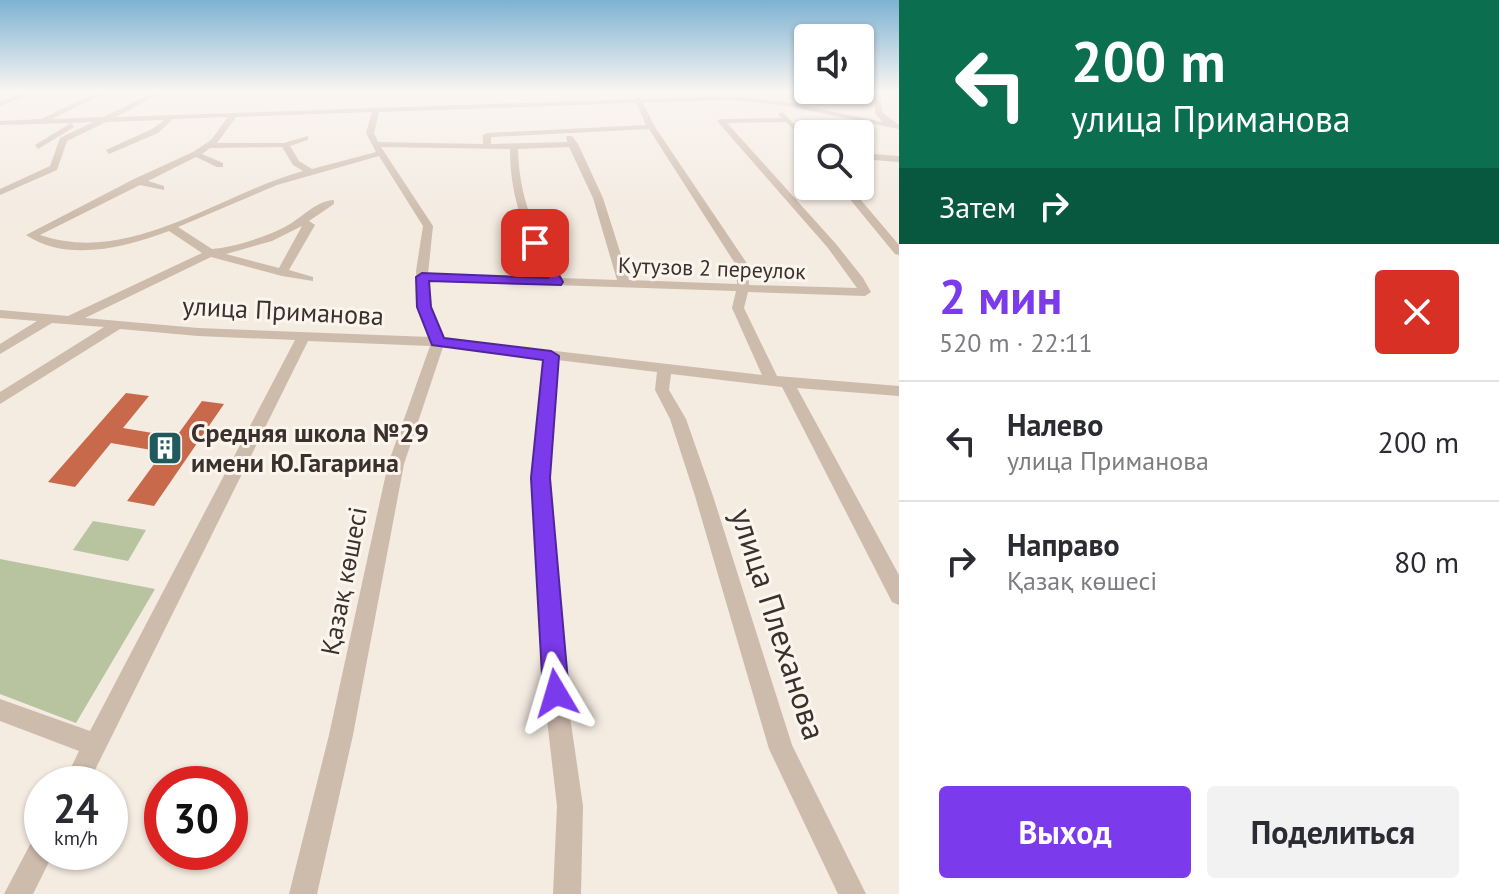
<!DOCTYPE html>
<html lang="ru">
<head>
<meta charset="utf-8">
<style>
	body { margin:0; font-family:"PT Sans",sans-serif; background:#f2f2f3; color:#2b2b33; height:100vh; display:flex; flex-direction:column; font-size:30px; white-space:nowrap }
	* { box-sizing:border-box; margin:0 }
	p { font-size:26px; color:#7c7c81 }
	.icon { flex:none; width:44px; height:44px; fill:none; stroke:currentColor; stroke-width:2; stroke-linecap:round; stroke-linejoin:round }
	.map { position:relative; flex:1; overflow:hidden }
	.panel { display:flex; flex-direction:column; background:#fff; width:600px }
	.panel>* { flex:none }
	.banner { background:#0b6e4f; color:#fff; overflow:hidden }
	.buttons { position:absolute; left:794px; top:24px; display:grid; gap:16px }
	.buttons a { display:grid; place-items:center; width:80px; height:80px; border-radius:8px; background:#fff; box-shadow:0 2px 6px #0004; font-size:40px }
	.speed { position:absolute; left:24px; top:766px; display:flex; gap:16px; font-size:40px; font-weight:700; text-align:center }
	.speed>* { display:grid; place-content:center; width:104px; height:104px; border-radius:50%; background:#fff; box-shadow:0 2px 6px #0004; line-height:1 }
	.speed small { font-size:20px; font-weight:400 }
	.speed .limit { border:12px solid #d22; background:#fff; color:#111 }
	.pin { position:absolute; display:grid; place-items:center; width:68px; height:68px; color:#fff; margin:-34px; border-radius:16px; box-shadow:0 4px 12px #0006 }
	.me { position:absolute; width:88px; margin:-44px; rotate:353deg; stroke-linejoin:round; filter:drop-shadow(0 0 6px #0008) }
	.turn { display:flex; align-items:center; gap:28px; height:168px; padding:0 40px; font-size:36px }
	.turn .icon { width:104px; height:104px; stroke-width:2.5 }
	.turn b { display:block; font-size:56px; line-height:68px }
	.then { display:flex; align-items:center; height:76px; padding:0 40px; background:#0003; gap:16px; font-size:30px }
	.round { display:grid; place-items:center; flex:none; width:84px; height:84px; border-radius:8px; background:#f2f2f3 }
	.headline { display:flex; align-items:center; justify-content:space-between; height:136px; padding:0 40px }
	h1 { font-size:48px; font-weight:600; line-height:60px; color:#7c3aed }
	.action { display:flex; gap:16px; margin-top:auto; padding:16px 40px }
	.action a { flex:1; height:92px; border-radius:8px; background:#7c3aed; color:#fff; font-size:32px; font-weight:600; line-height:92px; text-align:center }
	.action a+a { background:#f2f2f3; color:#2b2b33 }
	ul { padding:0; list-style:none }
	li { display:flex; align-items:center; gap:24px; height:120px; padding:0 40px; border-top:2px solid #e1e1e2 }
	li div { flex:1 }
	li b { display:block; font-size:30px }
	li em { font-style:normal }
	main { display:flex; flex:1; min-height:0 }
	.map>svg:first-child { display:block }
</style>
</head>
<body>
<main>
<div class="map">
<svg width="899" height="894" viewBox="0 0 899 894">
	<rect width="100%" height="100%" fill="#f4ebe1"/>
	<path fill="#b8c4a0" d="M93,521L146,530L128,561L73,550Z
		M0,559L155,589L76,723L0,694Z"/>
	<path fill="#c8694b" d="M126,393L149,396L123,428L176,437L202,401L224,404L154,506L127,501L163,452L111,443L75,487L48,482Z"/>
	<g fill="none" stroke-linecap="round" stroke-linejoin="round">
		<path fill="#cdbbac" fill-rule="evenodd" d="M26,92H35L0,106V102Z
			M98,92H107L52,119L103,117L155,92H163L116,117L634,99L637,97L640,99L730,96L787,102L883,122L875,114V98L863,92L880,96L883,113L899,125V129L787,106L730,100L643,103L655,127L748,265L749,285L857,288L828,248L717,121L721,119L782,118L778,114L782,112L808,137V144L786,122L727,123L836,244L863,278L871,292L865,296L748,292L744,308L777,376L899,386V396L797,388L899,575V605L892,602L782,387L671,374L669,390L686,419L713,496L792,745L866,894H838L769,749L695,496L670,419L655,390L657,372L557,360L549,478L563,668L583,806L581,894H553L557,806L541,668L533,478L544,359L443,347L404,464L353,735L317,894H289L329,735L388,464L430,346L308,341L88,784H63L79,751L0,721V699L90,731L295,340L198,336L120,329L0,404V392L104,327L52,323L0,354V344L37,321L0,318V310L68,316L202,253L169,231C127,247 67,263 26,235L134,179L193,152L211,140L228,117L173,119L158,133L109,154L106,150L152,129L164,120L106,122L67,141L57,170L0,195V189L50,166L60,138L93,122L71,123L74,127L38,149L35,145L71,123L0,125V121L41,119ZM636,103L646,125L487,133L483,135V144L378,142L374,133L379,112ZM372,112L366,133L376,152L312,169L299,161L290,146L308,140V136L284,143H217L236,117ZM649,129L736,265L737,284L629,280L603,198L578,144L572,136H566L567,142L491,144V137ZM282,147L293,165L303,171C219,194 131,266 40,235L140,185L164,190V186L148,181L196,157L217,167H223V163L202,154L210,148ZM381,147L510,149C510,198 525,236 549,278L428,274L433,226ZM569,147L593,198L617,280L561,278C536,237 519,198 518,149ZM379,156L423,226L416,271L418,307L430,337L198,328L85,318L211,257L282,276L313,281V277L289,270L315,225L309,221L334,204V200C316,200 300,220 283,228C264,237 243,244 221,248L212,249L178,227L277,185ZM302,226L279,268L226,254L272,241ZM428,281L736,291L732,308L762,375L443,338L430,307Z
			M860,153L899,156V162L860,159Z
			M839,186H849L899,245V255L895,254Z
			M42,835V852H54L33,894H4L33,839Z"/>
	</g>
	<linearGradient id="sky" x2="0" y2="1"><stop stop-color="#7eb2d2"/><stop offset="0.42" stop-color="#faf6f2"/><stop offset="1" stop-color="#faf6f2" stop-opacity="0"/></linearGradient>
	<rect width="899" height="217" fill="url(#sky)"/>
	<path fill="#7c3aed" stroke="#51269a" stroke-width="2" d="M535,240L541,243L563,282L561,285L429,281L431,307L444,338L551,351L559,356L550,478L569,693L565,702L556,706L547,702L543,693L531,478L543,360L432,345L417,307L416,277L422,273L548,278L529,243Z"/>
	<defs>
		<g id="building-square" transform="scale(1.8)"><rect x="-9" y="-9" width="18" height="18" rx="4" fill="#1f5a5e" stroke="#fbf5ee"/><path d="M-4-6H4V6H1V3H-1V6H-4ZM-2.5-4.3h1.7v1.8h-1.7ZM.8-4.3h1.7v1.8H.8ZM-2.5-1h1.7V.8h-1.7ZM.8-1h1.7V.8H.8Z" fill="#fff"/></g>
	</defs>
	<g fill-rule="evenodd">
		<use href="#building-square" x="165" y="448"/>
	</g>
	<g text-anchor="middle" stroke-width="6" stroke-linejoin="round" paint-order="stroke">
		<g font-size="22" fill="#3b302b" stroke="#fbf5ee">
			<text transform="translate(712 268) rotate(2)" y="8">Кутузов 2 переулок</text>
		</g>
		<g font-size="26" fill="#3b302b" stroke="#fbf5ee">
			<text transform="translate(283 311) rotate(3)" y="9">улица Приманова</text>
			<text transform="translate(344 581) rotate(-79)" y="9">Қазақ көшесі</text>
		</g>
		<g font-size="26" font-weight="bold" fill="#3b302b" stroke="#fbf5ee" text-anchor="start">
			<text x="191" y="442">Средняя школа №29<tspan x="191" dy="30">имени Ю.Гагарина</tspan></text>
		</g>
		<g font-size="32" fill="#3b302b" stroke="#fbf5ee">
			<text transform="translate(778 624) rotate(72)" y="11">улица Плеханова</text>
		</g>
	</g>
</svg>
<div class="buttons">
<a><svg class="icon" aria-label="sound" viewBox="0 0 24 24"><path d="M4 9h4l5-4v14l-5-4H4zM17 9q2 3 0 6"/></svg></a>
<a><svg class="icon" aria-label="search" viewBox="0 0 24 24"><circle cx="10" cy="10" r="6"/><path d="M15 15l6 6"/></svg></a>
</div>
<div class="speed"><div>24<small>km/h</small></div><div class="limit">30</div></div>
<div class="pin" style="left:535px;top:243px;background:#d93025"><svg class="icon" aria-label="arrive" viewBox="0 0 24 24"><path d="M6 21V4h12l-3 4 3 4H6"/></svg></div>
<svg class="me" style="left:556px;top:693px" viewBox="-20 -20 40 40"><path d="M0-17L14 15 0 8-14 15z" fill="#7c3aed" stroke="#fff" stroke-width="4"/></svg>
</div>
<section class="panel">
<div class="banner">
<div class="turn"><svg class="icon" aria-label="left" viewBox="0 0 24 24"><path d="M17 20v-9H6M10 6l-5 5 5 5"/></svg><div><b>200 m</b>улица Приманова</div></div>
<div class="then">Затем<svg class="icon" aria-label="right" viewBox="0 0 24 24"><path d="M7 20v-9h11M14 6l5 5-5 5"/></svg></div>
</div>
<div class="headline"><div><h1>2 мин</h1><p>520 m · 22:11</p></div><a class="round" style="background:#d93025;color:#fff"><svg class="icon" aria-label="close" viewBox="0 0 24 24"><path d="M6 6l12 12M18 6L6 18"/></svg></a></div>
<ul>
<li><svg class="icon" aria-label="left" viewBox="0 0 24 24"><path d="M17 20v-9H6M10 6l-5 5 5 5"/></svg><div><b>Налево</b><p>улица Приманова</p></div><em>200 m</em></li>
<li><svg class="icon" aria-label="right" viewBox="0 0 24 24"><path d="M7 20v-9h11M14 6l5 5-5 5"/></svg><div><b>Направо</b><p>Қазақ көшесі</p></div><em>80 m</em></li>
</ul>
<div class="action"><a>Выход</a><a>Поделиться</a></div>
</section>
</main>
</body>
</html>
